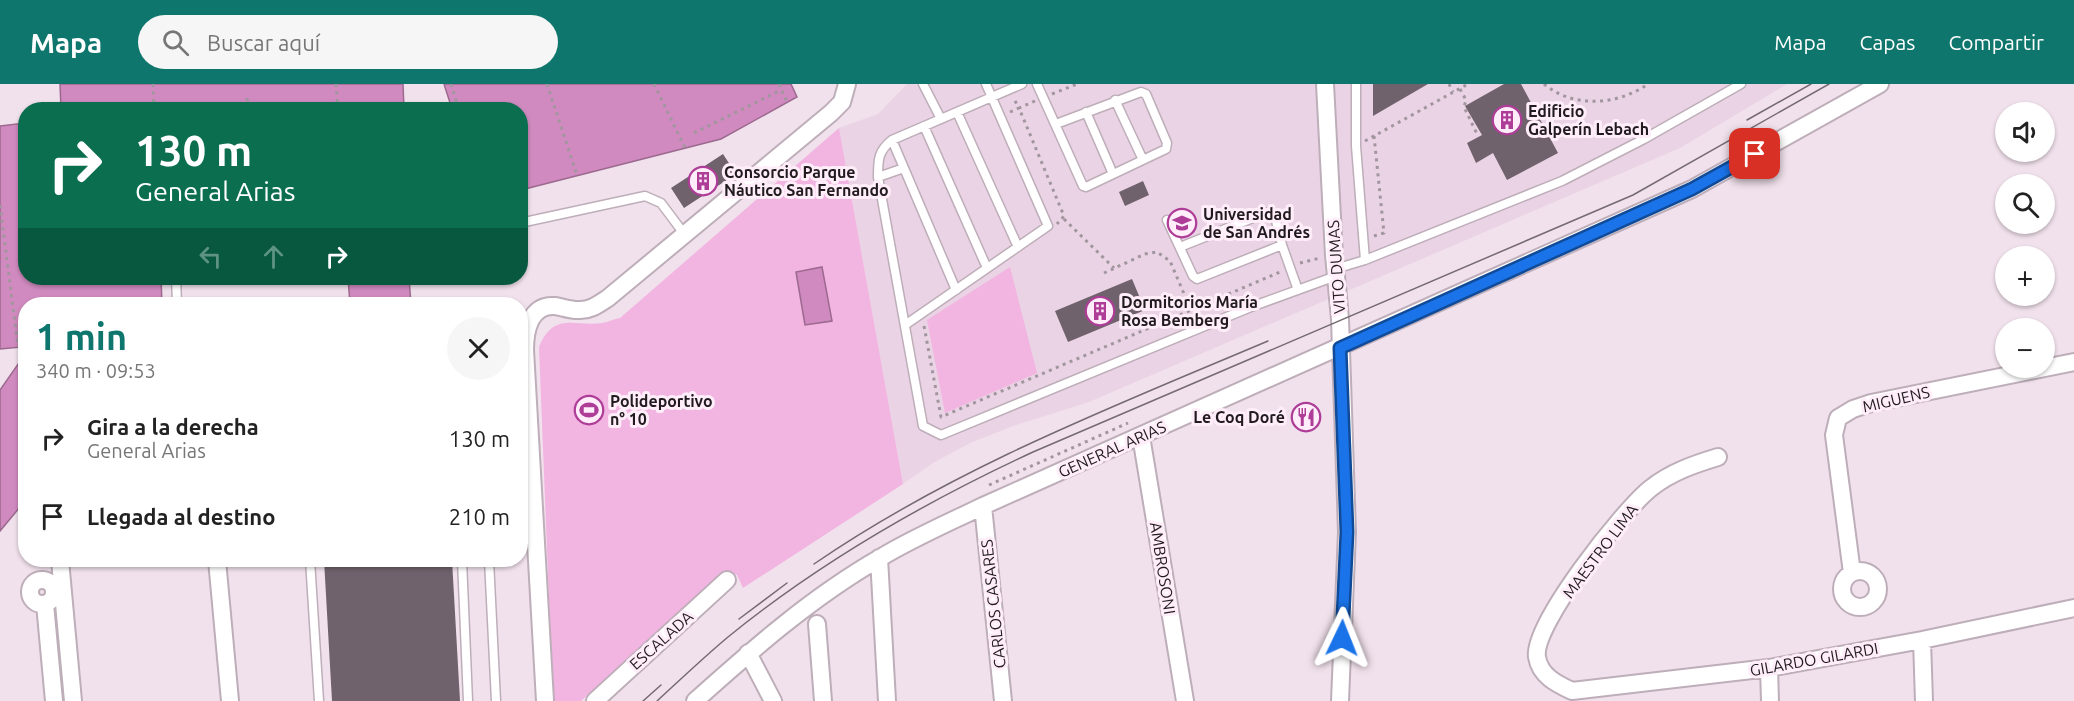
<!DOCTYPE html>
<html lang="es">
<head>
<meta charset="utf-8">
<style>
	body { margin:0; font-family:Ubuntu,sans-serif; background:#f6f6f6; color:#222; height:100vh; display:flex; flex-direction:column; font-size:22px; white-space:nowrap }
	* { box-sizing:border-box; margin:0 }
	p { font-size:20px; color:#767676 }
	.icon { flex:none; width:33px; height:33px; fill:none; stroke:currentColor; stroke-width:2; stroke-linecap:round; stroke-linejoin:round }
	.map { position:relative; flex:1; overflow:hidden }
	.drawer { position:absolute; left:18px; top:213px; width:510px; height:270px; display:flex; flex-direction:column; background:#fff; border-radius:24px; box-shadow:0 2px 4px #0004 }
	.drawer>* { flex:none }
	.guide { position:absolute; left:18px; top:18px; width:510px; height:183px; border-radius:24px; box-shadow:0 2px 4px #0004; background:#0b6e4f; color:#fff; overflow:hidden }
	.fabs { position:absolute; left:1995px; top:18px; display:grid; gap:12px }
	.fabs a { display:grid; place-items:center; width:60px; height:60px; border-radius:50%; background:#fff; box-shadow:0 2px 4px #0004; font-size:30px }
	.pin { position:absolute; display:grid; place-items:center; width:51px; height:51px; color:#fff; margin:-26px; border-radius:12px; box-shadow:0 3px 9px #0006 }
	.me { position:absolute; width:66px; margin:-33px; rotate:2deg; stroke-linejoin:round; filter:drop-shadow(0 0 4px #0008) }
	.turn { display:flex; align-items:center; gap:21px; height:126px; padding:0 18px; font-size:27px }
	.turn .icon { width:78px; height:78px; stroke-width:2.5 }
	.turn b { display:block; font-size:42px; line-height:51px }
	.lanes { display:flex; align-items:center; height:57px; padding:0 18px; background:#0003; justify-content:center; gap:30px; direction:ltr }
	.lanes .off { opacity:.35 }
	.round { display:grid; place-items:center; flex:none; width:63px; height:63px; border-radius:32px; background:#f6f6f6 }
	.headline { display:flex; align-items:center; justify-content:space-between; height:102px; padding:0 18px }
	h1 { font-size:36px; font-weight:700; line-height:45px; color:#0f766e }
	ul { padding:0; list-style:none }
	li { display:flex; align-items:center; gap:18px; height:78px; padding:0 18px }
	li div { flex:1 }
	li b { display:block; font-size:22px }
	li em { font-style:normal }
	header { display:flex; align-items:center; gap:36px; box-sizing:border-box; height:84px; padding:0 30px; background:#0f766e; color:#fff }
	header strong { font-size:28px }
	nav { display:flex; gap:33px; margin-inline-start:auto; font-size:21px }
	.search { width:420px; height:54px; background:#f6f6f6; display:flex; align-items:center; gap:15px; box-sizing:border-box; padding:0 21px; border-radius:33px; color:#767676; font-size:22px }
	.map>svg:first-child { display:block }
</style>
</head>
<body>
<header>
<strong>Mapa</strong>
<div class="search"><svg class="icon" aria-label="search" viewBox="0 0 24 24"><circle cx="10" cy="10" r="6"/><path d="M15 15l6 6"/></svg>Buscar aquí</div>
<nav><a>Mapa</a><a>Capas</a><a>Compartir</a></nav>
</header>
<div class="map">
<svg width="2074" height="617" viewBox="0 0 2074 617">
	<rect width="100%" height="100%" fill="#f1e1ec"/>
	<path fill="#ead3e4" d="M907,0H1787L1680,64L1089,318L1013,342L970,359L933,379L903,400L839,44L878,30Z"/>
	<path fill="#f2b4e1" d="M839,44L903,400L743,504L737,491L730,487L722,488L581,617H553L539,263C554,227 574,243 602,239C608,238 614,235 620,234Z
		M1010,183L1037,289L945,329L927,236Z"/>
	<path fill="#d08abf" stroke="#9c698f" stroke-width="1.5" d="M60,0H403L404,25H61Z
		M444,0H791L797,13L721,55L521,106L520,26L452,25Z
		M25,39L26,194H161L162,220H26L25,417L0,447V306L21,276V263L0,265V42Z
		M822,183L832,237L805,241L796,188Z
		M348,194H409L411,220H350Z"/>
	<path fill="#70626c" d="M1373,0H1428L1373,32Z
		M1504,0H1521L1558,69L1507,96L1493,69L1476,79L1467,59L1482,51L1465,22Z
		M723,70L736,90L684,124L671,104Z
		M1143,97L1149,111L1125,122L1119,108Z
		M1132,195L1145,226L1068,258L1055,227Z
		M324,476H452L460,617H332Z"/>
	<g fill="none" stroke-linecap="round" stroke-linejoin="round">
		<g stroke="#beaeb9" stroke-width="11">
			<path id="service" d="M923,0L941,35
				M1022,0L892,56C878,67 878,76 878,93L923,342L941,351L1251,223L1336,192
				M1037,0L1083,102L1086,103L1166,65L1167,59L1146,10L1141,8L1056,40
				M1115,16L1143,76
				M957,28L1018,163
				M1086,28L1113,90
				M924,42L987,184
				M892,56L956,206
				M878,93L904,84
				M1167,136L1193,192L1197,195L1282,161
				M520,139L645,112L661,119L685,151
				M1180,163L1268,128L1274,129L1282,161L1298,206
				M1365,176L1562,97L1644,55L1741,0
				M1335,185L1365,176L1356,62V0
				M176,194L177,220
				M905,241L1048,142L986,0
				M310,476L319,617
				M462,476L468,617
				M489,476L496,617"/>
		</g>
		<g stroke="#beaeb9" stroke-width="20">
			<path id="minor" d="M1325,0L1334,171L1340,235L1347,448L1340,617
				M1141,352L1185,617
				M1718,373C1695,380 1671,388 1651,404C1624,425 1532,541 1537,573C1540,592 1557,600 1572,607L1769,584L1922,556L2074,524
				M983,422L1003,617
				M879,474L887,617
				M60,476L73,617
				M217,476L230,617
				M1842 505a18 18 0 1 1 36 0a18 18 0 1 1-36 0Z
				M1852,489L1834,351L1838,334L1853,325L1871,319L2074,278
				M30 508a12 12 0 1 1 24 0a12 12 0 1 1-24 0Z
				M45,520L54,617
				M817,540L823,617
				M1922,556L1924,617
				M748,569L773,617
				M1769,584L1770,617
				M545,617L525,266C525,247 530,220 555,222C562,223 570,226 578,226C590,227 599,220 608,214L831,29L842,18L847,0
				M595,617L727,496
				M695,617C753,565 812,513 880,474C913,454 948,439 983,422L1692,105L1880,0"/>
		</g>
		<path stroke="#a2969e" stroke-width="3" stroke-dasharray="3 4.5" stroke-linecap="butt" d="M153,0L154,26
			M336,0L338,26
			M451,0L459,26
			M547,0L577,91
			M654,0L685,64
			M779,0L787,18
			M1449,0L1453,8
			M1544,0C1574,25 1618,21 1648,0
			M1460,5L1466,16L1464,23L1477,50
			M1052,10L1077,0
			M247,14L249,26
			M1035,17L1019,24L1064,132L1057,140
			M1010,28L1019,24L1014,15
			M694,49L781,6
			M1374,52L1384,149L1374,152
			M1365,57L1468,0
			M0,121L18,263
			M1064,135L1114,184
			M1300,179L1320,174
			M1104,189L1145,170L1157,168L1170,177L1191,226
			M924,242L941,333L1280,188
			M989,401L1128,339"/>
		<use href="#service" stroke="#fff" stroke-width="8"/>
		<use href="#minor" stroke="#fff" stroke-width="16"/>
		<path stroke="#746a71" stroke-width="1.5" d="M1747,36L1811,0
			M814,480C954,384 1112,323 1268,257
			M739,535L787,499
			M643,617L661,601
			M657,617C680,596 704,573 728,553C820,478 925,418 1033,368L1633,111L1829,0"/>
	</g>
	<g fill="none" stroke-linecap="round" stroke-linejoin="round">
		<g stroke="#114b97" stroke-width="15">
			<path id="route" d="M1342,554L1347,448L1340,264L1692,105L1755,70"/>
		</g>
		<use href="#route" stroke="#1a73e8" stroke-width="10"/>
	</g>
	<defs>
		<g id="building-ring" transform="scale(1.5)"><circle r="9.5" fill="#ffeefa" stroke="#ae3d98" stroke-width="1.5"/><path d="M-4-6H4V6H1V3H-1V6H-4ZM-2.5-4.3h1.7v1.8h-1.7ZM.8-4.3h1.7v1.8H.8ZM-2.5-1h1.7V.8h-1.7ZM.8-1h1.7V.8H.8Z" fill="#ae3d98"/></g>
		<g id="university-ring" transform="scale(1.5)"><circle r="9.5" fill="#ffeefa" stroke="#ae3d98" stroke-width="1.5"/><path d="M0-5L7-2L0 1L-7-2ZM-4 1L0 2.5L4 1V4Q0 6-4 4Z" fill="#ae3d98"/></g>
		<g id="stadium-ring" transform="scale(1.5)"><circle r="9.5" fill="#ffeefa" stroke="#ae3d98" stroke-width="1.5"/><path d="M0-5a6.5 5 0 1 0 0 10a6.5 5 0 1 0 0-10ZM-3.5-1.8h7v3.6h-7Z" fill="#ae3d98"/></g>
		<g id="restaurant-ring" transform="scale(1.5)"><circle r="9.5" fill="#ffeefa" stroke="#ae3d98" stroke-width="1.5"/><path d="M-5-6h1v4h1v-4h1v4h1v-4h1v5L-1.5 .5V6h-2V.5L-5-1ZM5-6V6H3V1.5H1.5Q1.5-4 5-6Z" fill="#ae3d98"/></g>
	</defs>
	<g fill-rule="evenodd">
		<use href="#building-ring" x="1507" y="36"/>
		<use href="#building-ring" x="703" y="97"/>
		<use href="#university-ring" x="1182" y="139"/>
		<use href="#building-ring" x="1100" y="227"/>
		<use href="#stadium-ring" x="589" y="326"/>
		<use href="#restaurant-ring" x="1306" y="333"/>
	</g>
	<g text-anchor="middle" stroke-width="6" stroke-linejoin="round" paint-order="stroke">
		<g font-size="16" font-weight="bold" fill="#211b1f" stroke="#ffeefa" text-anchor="start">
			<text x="1528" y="33">Edificio<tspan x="1528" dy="18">Galperín Lebach</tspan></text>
			<text x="724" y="94">Consorcio Parque<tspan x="724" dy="18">Náutico San Fernando</tspan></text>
			<text x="1203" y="136">Universidad<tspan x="1203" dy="18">de San Andrés</tspan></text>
			<text x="1121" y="224">Dormitorios María<tspan x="1121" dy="18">Rosa Bemberg</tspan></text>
			<text x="610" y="323">Polideportivo<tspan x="610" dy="18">n° 10</tspan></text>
			<text x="1285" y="339" text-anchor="end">Le Coq Doré</text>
		</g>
		<g font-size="16" fill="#211b1f" stroke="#ffeefa">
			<text transform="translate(1336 183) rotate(-94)" y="6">VITO DUMAS</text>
			<text transform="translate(1896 315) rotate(-13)" y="6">MIGUENS</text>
			<text transform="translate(1112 365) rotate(-24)" y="6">GENERAL ARIAS</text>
			<text transform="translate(1600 467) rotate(-53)" y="6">MAESTRO LIMA</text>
			<text transform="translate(1163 484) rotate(81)" y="6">AMBROSONI</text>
			<text transform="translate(993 520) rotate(-96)" y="6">CARLOS CASARES</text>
			<text transform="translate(661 556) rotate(-42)" y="6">ESCALADA</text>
			<text transform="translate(1814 575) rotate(-10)" y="6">GILARDO GILARDI</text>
		</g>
	</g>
</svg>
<div class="fabs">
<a><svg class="icon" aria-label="sound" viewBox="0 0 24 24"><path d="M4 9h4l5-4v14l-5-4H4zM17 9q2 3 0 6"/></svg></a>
<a><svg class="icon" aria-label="search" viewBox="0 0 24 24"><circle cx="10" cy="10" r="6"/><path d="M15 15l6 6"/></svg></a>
<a>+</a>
<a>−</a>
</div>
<div class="pin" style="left:1755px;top:70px;background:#d93025"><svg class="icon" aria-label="arrive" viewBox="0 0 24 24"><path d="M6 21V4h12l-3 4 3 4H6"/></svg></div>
<svg class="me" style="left:1342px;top:554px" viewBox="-20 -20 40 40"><path d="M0-17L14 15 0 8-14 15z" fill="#1a73e8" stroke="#fff" stroke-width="4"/></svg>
<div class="guide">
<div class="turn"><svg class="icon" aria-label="right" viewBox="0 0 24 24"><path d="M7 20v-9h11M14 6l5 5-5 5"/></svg><div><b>130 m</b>General Arias</div></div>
<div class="lanes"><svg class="icon off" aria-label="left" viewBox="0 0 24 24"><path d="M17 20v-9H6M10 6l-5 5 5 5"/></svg><svg class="icon off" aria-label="ahead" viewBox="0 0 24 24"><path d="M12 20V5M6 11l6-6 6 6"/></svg><svg class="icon" aria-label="right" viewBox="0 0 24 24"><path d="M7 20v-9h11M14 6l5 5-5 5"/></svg></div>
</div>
<section class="drawer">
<div class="headline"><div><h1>1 min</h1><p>340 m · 09:53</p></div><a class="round"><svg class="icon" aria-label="close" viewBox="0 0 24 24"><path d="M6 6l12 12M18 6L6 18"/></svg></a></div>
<ul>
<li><svg class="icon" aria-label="right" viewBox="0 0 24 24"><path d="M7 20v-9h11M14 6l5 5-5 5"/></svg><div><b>Gira a la derecha</b><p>General Arias</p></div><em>130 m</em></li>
<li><svg class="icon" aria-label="arrive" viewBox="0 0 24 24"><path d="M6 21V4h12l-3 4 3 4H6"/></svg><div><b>Llegada al destino</b></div><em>210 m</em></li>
</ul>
</section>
</div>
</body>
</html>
